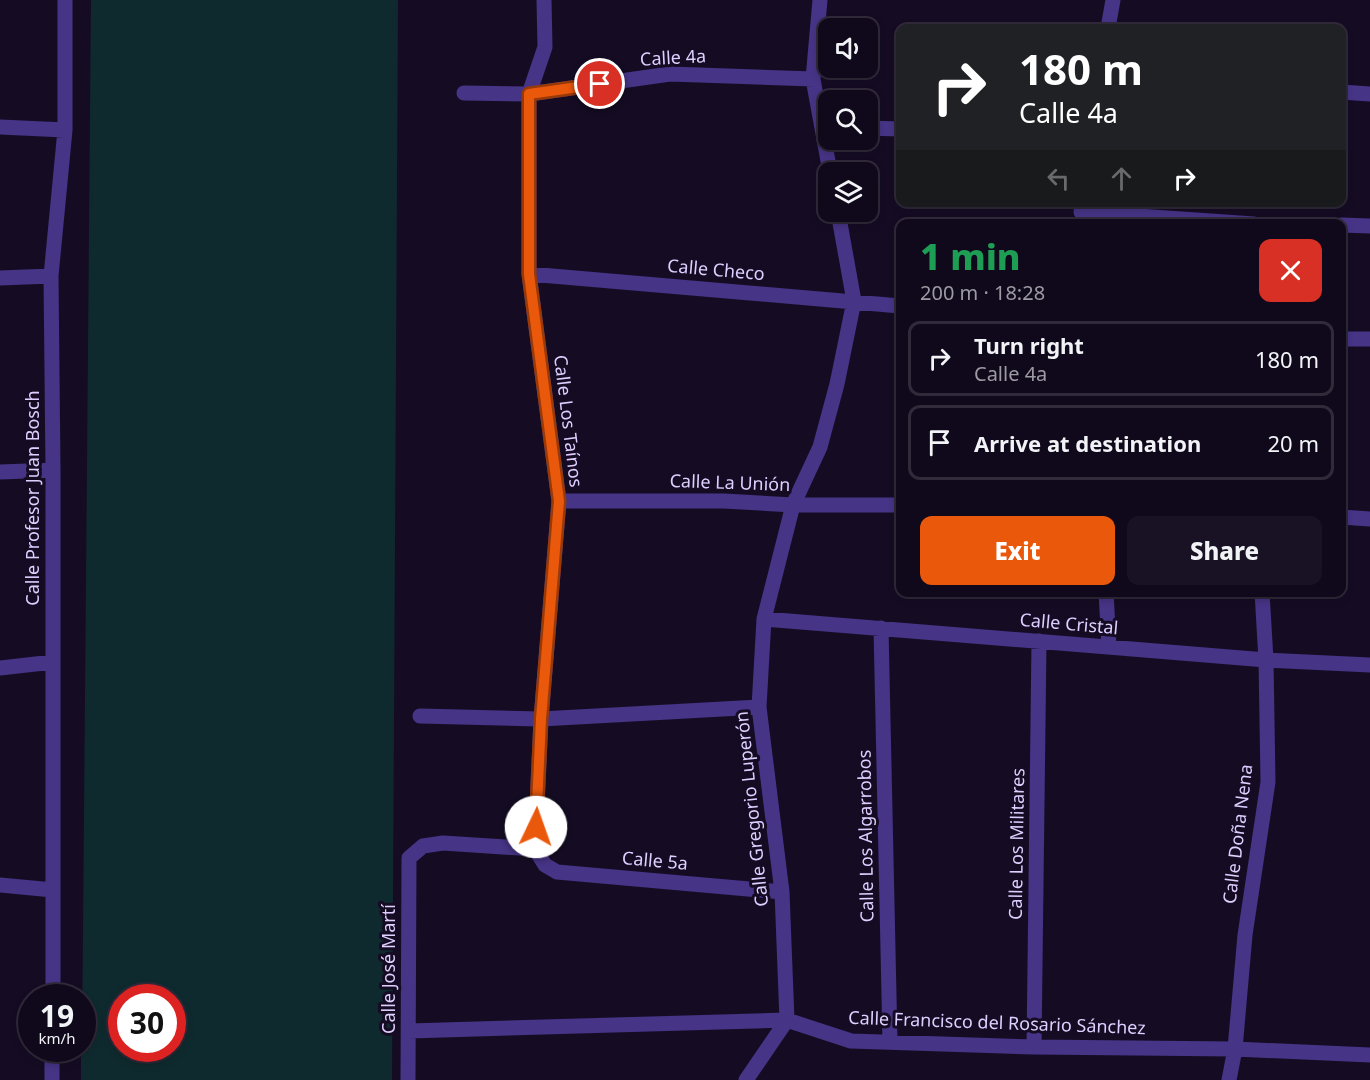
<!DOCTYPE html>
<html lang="en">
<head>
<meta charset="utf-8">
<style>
	body { margin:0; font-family:"Noto Sans",sans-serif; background:#191224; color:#f1f3f6; height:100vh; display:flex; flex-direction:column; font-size:22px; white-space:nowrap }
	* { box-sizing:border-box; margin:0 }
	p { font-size:20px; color:#9c9aa3 }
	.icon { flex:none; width:33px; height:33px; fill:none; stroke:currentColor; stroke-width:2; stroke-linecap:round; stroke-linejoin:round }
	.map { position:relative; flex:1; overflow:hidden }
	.sheet { position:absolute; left:896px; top:219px; width:450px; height:378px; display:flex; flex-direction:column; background:#10091b; border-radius:12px; box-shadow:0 3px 9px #0003,0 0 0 2px #302a3a }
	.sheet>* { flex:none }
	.hud { position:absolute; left:896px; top:24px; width:450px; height:183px; border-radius:12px; box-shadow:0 3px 9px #0003,0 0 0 2px #302a3a; background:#202124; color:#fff; overflow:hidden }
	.buttons { position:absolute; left:818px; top:18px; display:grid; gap:12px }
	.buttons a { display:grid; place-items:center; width:60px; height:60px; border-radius:12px; background:#10091b; box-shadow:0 3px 9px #0003,0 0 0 2px #302a3a; font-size:30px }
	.speed { position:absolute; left:18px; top:984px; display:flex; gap:12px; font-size:30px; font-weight:700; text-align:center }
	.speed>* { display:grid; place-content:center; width:78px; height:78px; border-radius:50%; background:#10091b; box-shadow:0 3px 9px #0003,0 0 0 2px #302a3a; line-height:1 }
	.speed small { font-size:15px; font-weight:400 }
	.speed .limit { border:9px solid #d22; background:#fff; color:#111 }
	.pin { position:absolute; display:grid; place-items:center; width:51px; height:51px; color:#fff; margin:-26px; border:3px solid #fff; border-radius:50%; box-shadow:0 2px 6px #0007 }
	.me { position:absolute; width:66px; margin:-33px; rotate:3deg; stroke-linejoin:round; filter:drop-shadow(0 0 4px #0008) }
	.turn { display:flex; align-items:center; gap:21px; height:126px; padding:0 24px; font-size:27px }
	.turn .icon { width:78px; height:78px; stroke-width:2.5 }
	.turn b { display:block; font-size:42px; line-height:51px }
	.lanes { display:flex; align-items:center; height:57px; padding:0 24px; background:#0003; justify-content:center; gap:30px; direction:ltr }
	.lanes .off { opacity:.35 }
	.round { display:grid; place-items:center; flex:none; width:63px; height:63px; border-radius:12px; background:#191224 }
	.head { display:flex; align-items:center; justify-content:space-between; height:102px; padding:0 24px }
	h1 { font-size:36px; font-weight:800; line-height:45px; color:#1e9e55 }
	.button { display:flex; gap:12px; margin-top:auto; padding:12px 24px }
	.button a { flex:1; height:69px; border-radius:12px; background:#ea580c; color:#fff; font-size:24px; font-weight:800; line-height:69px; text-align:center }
	.button a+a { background:#191224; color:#f1f3f6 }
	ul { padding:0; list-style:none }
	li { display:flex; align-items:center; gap:18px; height:75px; margin:0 12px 9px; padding:0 12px; border:3px solid #302a3a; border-radius:12px }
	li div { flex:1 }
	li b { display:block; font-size:22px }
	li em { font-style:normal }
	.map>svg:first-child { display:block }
</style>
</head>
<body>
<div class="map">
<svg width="1370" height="1080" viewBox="0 0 1370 1080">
	<rect width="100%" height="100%" fill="#150c24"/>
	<path fill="#0f2a2e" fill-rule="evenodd" d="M91,0H398L392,1080H81V1049L82,1048ZM122,998H172V1048H122Z"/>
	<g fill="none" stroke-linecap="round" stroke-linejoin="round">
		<path stroke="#463486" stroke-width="15" d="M820,0L813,79L830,172
			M1108,28L1113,0
			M1341,92L1370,94
			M464,93L529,94L670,74L813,79
			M0,127L65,130
			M867,128L900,129
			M1081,212L1254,224
			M1341,225L1370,226
			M529,274L900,306
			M0,278L51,276
			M1341,339H1370
			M0,472L53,470
			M559,501H724L793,505H900
			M1341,517L1370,519
			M1106,592L1109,647
			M764,619L1266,660L1370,665
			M881,628L890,1042
			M0,668L53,662
			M420,716L541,719L759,707
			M535,849L541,719L559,501L529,274V94L545,47L544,0
			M535,849L545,865L557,872L782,892
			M0,885L53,890
			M53,998V470L51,276L65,130V0
			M409,1031L787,1020L851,1041L1034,1047L1235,1049L1370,1055
			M1034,1047L1039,641
			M52,1080V1048
			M408,1080L409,858L423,846L443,843L535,849
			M746,1080L787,1020L782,892L759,707L764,619L793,505L820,447L837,384L854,301L838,212
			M1229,1080L1235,1049L1245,935L1268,782L1266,660L1262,592"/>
	</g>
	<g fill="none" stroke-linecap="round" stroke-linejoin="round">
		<g stroke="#983908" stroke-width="15">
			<path id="route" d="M536,827L541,719L559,501L529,274V94L600,84"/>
		</g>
		<use href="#route" stroke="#ea580c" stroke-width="10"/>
	</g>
	<g text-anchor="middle" stroke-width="6" stroke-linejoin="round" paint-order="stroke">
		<g font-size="18" fill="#decfff" stroke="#150c24">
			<text transform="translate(673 58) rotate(-3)" y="6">Calle 4a</text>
			<text transform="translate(716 270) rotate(5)" y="6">Calle Checo</text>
			<text transform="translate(568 421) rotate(83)" y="6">Calle Los Taínos</text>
			<text transform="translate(730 483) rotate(2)" y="6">Calle La Unión</text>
			<text transform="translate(33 498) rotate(-90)" y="6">Calle Profesor Juan Bosch</text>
			<text transform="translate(1069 624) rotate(5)" y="6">Calle Cristal</text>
			<text transform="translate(752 809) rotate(-96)" y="6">Calle Gregorio Luperón</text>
			<text transform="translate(1238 834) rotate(-83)" y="6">Calle Doña Nena</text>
			<text transform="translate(866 836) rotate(-91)" y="6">Calle Los Algarrobos</text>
			<text transform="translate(1017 844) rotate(-89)" y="6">Calle Los Militares</text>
			<text transform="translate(655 861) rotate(5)" y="6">Calle 5a</text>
			<text transform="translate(389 969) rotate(-90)" y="6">Calle José Martí</text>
			<text transform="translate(997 1023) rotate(2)" y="6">Calle Francisco del Rosario Sánchez</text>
		</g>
	</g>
</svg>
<div class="buttons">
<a><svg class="icon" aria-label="sound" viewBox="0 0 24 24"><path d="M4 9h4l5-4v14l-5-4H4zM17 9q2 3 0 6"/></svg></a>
<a><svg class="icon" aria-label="search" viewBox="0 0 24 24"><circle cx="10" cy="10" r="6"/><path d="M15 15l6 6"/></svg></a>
<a><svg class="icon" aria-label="layers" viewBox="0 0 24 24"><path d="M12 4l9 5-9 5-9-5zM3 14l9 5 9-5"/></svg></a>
</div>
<div class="speed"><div>19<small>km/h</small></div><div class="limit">30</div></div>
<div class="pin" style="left:600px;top:84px;background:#d93025"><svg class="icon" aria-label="arrive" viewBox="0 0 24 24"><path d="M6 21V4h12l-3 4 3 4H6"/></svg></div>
<svg class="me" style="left:536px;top:827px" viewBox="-20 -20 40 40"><circle r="19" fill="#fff"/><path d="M0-13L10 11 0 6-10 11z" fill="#ea580c"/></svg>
<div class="hud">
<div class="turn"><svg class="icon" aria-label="right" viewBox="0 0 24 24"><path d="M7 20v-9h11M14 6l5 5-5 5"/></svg><div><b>180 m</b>Calle 4a</div></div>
<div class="lanes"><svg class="icon off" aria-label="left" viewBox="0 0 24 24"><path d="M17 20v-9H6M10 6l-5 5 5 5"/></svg><svg class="icon off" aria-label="ahead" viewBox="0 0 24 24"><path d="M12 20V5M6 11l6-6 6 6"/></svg><svg class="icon" aria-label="right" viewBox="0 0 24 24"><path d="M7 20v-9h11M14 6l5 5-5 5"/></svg></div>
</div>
<section class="sheet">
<div class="head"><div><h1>1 min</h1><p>200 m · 18:28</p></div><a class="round" style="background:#d93025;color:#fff"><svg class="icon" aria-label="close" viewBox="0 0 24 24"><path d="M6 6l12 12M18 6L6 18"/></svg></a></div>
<ul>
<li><svg class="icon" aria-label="right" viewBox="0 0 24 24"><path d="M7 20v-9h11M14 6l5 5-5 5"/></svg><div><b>Turn right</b><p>Calle 4a</p></div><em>180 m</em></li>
<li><svg class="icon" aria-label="arrive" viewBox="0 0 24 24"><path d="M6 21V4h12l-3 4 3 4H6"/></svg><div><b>Arrive at destination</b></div><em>20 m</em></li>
</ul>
<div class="button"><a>Exit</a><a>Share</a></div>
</section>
</div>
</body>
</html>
